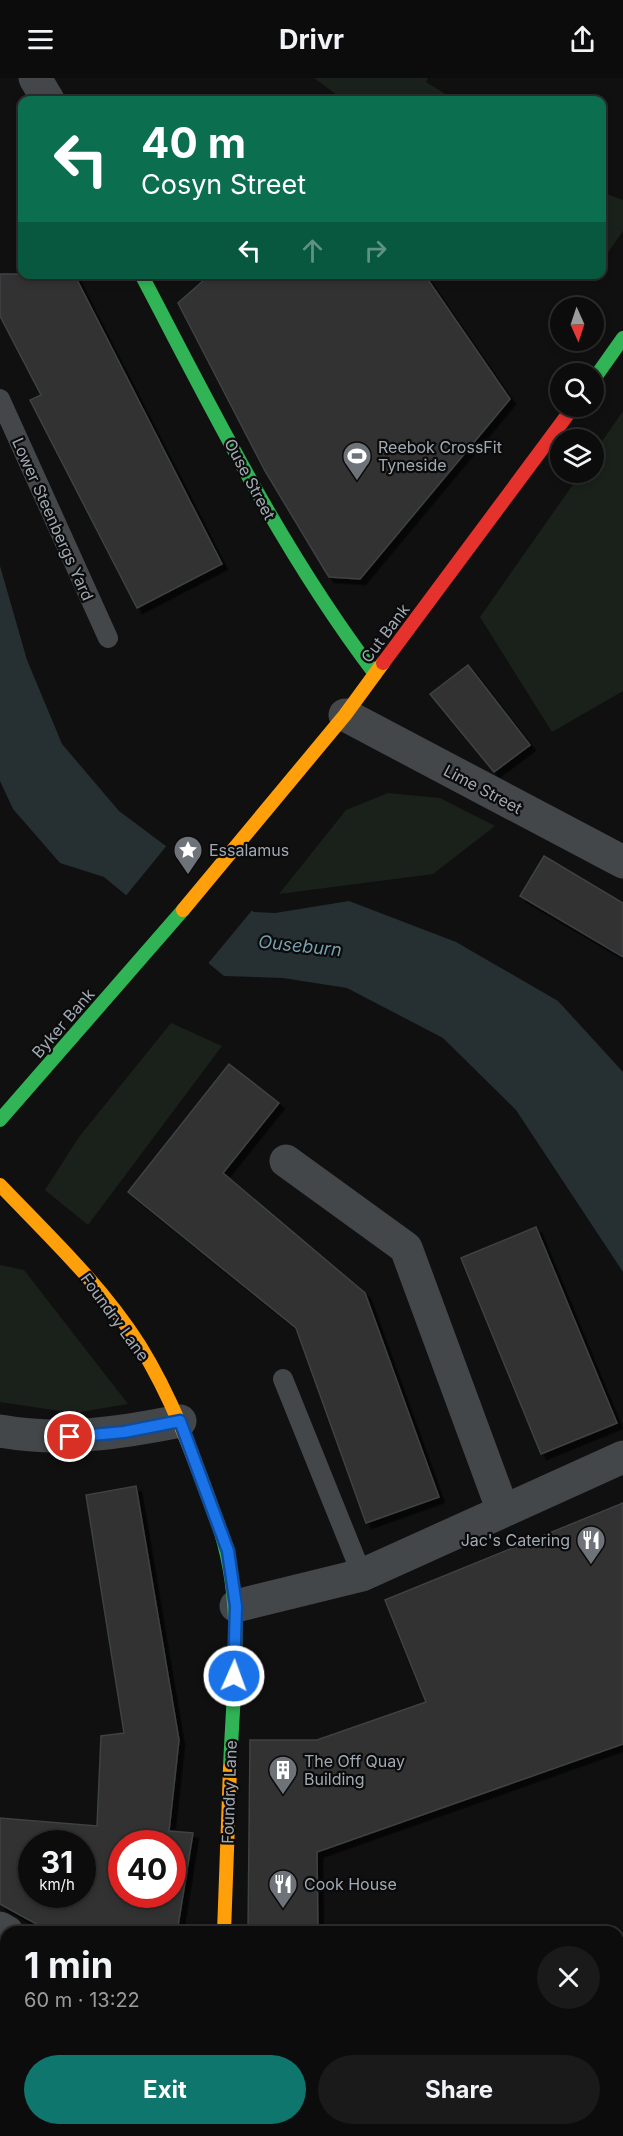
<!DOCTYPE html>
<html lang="en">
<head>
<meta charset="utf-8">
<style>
	body { margin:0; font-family:Inter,sans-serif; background:#1a1a1a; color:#f1f3f6; height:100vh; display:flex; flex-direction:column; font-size:22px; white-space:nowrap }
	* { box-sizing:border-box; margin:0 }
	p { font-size:20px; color:#9a9b9d }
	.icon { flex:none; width:33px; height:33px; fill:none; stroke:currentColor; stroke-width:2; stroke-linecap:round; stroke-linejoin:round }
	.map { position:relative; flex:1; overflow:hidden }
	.sheet { position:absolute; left:0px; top:1848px; width:624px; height:210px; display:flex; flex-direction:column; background:#0c0c0c; border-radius:18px 18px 0 0; box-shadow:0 3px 9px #0003,0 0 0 2px #2c2c2d }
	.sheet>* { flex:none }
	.hud { position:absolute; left:18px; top:18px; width:588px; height:183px; border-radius:12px; box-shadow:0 3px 9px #0003,0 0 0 2px #2c2c2d; background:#0b6e4f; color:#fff; overflow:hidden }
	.needle { width:39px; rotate:177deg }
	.buttons { position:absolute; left:550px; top:219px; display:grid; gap:12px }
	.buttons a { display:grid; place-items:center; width:54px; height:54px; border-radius:50%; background:#0c0c0c; box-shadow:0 3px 9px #0003,0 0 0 2px #2c2c2d; font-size:30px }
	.speed { position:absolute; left:18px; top:1752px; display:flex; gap:12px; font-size:30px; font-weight:700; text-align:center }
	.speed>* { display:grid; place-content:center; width:78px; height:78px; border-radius:50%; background:#0c0c0c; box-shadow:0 3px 9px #0003,0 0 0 2px #2c2c2d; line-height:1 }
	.speed small { font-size:15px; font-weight:400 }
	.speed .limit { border:9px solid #d22; background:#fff; color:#111 }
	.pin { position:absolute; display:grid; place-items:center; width:51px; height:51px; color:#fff; margin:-26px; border:3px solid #fff; border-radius:50%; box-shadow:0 2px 6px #0007 }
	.me { position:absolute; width:66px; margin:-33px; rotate:2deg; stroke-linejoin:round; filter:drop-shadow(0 0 4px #0008) }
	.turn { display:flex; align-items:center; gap:21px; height:126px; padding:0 24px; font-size:27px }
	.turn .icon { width:78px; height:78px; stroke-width:2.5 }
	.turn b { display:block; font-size:42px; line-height:51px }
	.lanes { display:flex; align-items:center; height:57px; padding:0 24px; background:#0003; justify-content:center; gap:30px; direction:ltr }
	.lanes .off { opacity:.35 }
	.round { display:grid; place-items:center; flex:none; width:63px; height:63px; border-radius:32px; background:#1a1a1a }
	.summary { display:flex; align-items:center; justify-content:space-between; height:102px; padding:0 24px }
	h1 { font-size:36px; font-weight:700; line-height:45px }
	.primary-button { display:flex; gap:12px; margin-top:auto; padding:12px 24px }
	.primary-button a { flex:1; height:69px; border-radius:36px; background:#0f766e; color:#fff; font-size:24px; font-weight:700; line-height:69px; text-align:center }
	.primary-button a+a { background:#1a1a1a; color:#f1f3f6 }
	header { display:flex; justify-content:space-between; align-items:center; height:78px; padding:0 24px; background:#0c0c0c; font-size:27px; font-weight:700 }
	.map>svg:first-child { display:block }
</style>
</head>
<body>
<header><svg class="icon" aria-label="menu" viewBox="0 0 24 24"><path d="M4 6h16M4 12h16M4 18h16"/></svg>Drivr<svg class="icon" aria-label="share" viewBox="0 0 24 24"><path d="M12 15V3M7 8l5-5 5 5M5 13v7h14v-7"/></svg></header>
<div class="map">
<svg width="623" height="2058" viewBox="0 0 623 2058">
	<defs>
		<filter id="shadow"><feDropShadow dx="5.5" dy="5.5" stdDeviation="0" flood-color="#0009"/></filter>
	</defs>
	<rect width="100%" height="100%" fill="#101010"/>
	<path fill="#1a211a" d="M314,0H428L426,4L455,22H344Z
		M602,114L623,122V153L602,183Z
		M623,333V613L552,654L480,539L581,395L594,394V375Z
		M388,715L440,720L495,748L433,796L279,816L346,732Z
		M171,945L222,968L88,1147L45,1112L79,1059Z
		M0,1187L24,1192L128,1326L74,1335L0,1324Z
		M0,1875L6,1879V1953L0,1949Z"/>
	<path fill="#263033" d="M0,488L27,582L62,666L119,733L254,834L275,835L349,823L456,864L558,923L623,994V1194L516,1032L443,960L347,910L283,900L224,898L104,799L60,785L13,731L0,703Z"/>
	<path fill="#101010" d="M168,766L254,830L206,888L124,820Z"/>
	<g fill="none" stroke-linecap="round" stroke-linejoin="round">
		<path stroke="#263033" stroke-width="86" d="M565,2058L574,2052"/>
	</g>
	<path fill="#303133" stroke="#3e4244" stroke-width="1.5" fill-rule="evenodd" filter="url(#shadow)" d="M0,196H74L222,486L137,530L30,322L41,317L0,238Z
		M211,196H424L510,321L360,501L329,499L324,491L265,393L178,225Z
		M468,587L530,667L494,694L430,616Z
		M544,778L623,825V879L520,818Z
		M229,986L279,1025L223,1095L365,1215L439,1419L366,1445L296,1250L128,1114Z
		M536,1149L617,1345L541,1376L461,1180Z
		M136,1408L179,1662L169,1753L193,1755L177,1854H51L0,1826V1740L97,1748L101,1658L124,1655L86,1417ZM32,1766H82V1816H32ZM122,1766H172V1816H122Z
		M623,1425V1666L317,1774L318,1854H248L250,1662H317L426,1624L385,1522Z"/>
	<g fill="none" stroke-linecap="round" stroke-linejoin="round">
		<path stroke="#444749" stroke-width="20" d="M0,321L108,560
			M283,1301L362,1497
			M284,2058L320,2052"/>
		<path stroke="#444749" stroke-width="33" d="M35,0L48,22
			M345,637L623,784
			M286,1083L406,1170L503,1433
			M0,1353C61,1364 120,1355 180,1343
			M236,1528L362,1497L623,1379
			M0,1850L7,1854
			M240,2052L243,2058"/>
		<path stroke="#30b455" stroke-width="14" d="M141,196C213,333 281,472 375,596
			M594,301L623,260
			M0,1042L183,832
			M217,1443C246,1522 233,1608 230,1690"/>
		<path stroke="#ff9f0a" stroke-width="14" d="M183,832L345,637L383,585
			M0,1107C49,1158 102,1208 140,1268C174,1323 195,1383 217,1443
			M224,1854L230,1690"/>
		<path stroke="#e5322d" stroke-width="14" d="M383,585L574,328"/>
	</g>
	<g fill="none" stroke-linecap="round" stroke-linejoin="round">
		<g stroke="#114b97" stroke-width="15">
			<path id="route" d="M70,1359L124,1354L180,1343L228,1473L236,1528L234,1598"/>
		</g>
		<use href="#route" stroke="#1a73e8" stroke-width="10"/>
	</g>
	<defs>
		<g id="stadium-pin" transform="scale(1.5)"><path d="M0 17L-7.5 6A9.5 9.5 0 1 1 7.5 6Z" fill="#6e7379" stroke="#0b0b0c"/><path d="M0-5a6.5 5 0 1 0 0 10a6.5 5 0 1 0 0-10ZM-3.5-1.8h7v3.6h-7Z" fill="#fff"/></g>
		<g id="sight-pin" transform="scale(1.5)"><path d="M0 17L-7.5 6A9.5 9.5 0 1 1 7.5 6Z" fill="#6e7379" stroke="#0b0b0c"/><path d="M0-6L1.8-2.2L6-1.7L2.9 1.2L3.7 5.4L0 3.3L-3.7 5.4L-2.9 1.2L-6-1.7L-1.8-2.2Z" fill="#fff"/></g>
		<g id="restaurant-pin" transform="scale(1.5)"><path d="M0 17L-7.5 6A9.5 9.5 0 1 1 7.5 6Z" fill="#6e7379" stroke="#0b0b0c"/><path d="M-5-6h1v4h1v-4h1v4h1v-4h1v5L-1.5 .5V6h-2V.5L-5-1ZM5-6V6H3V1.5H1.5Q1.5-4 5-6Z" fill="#fff"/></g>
		<g id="building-pin" transform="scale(1.5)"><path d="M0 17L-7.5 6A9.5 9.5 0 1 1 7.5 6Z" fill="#6e7379" stroke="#0b0b0c"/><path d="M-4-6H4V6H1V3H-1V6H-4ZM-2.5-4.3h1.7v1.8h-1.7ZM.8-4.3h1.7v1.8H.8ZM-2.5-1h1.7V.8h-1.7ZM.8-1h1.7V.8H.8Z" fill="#fff"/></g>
	</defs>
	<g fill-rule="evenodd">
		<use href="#stadium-pin" x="357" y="378"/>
		<use href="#sight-pin" x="188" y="772"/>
		<use href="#restaurant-pin" x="591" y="1462"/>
		<use href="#building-pin" x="283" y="1692"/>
		<use href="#restaurant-pin" x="283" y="1806"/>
	</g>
	<g text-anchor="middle" stroke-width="4.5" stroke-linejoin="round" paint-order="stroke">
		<g font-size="16" fill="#a0a9b2" stroke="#0b0b0c" text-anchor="start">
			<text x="378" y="375">Reebok CrossFit<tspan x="378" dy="18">Tyneside</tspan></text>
			<text x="209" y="778">Essalamus</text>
			<text x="570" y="1468" text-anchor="end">Jac's Catering</text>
			<text x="304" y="1689">The Off Quay<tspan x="304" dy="18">Building</tspan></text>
			<text x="304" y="1812">Cook House</text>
		</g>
		<g font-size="16" fill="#a0a9b2" stroke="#0b0b0c">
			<text transform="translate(250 401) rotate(62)" y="6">Ouse Street</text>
			<text transform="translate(53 441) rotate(66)" y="6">Lower Steenbergs Yard</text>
			<text transform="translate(385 555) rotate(-53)" y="6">Cut Bank</text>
			<text transform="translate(483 711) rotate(28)" y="6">Lime Street</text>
			<text transform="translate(63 945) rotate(-49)" y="6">Byker Bank</text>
			<text transform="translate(115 1239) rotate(54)" y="6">Foundry Lane</text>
			<text transform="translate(229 1714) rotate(-88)" y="6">Foundry Lane</text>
		</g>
		<g font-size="18" font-style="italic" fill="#759faf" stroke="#0b0b0c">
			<text transform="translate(300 868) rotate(6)" y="6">Ouseburn</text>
		</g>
	</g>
</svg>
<div class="buttons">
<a><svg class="needle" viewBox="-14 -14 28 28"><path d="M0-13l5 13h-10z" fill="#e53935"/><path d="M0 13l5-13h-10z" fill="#9a9b9d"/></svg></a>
<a><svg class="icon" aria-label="search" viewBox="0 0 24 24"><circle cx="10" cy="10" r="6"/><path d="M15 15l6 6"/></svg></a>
<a><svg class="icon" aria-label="layers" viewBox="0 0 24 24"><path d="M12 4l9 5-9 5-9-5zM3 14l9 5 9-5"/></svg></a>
</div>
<div class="speed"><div>31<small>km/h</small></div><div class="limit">40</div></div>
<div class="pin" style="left:70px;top:1359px;background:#d93025"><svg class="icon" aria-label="arrive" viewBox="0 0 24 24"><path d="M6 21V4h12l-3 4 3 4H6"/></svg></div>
<svg class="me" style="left:234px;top:1598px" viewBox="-20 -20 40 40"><circle r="17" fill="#1a73e8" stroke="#fff" stroke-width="3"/><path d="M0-11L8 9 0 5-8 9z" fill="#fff"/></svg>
<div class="hud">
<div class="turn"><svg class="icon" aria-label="left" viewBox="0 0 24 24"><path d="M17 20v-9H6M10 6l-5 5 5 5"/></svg><div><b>40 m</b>Cosyn Street</div></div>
<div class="lanes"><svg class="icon" aria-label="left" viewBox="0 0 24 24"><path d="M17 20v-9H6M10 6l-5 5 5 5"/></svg><svg class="icon off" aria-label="ahead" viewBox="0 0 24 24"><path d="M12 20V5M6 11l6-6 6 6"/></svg><svg class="icon off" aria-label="right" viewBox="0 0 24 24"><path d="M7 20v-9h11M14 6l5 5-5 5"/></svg></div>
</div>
<section class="sheet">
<div class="summary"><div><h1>1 min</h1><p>60 m · 13:22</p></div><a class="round"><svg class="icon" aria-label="close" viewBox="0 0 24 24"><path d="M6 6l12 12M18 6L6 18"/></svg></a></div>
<div class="primary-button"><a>Exit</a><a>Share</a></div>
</section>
</div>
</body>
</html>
